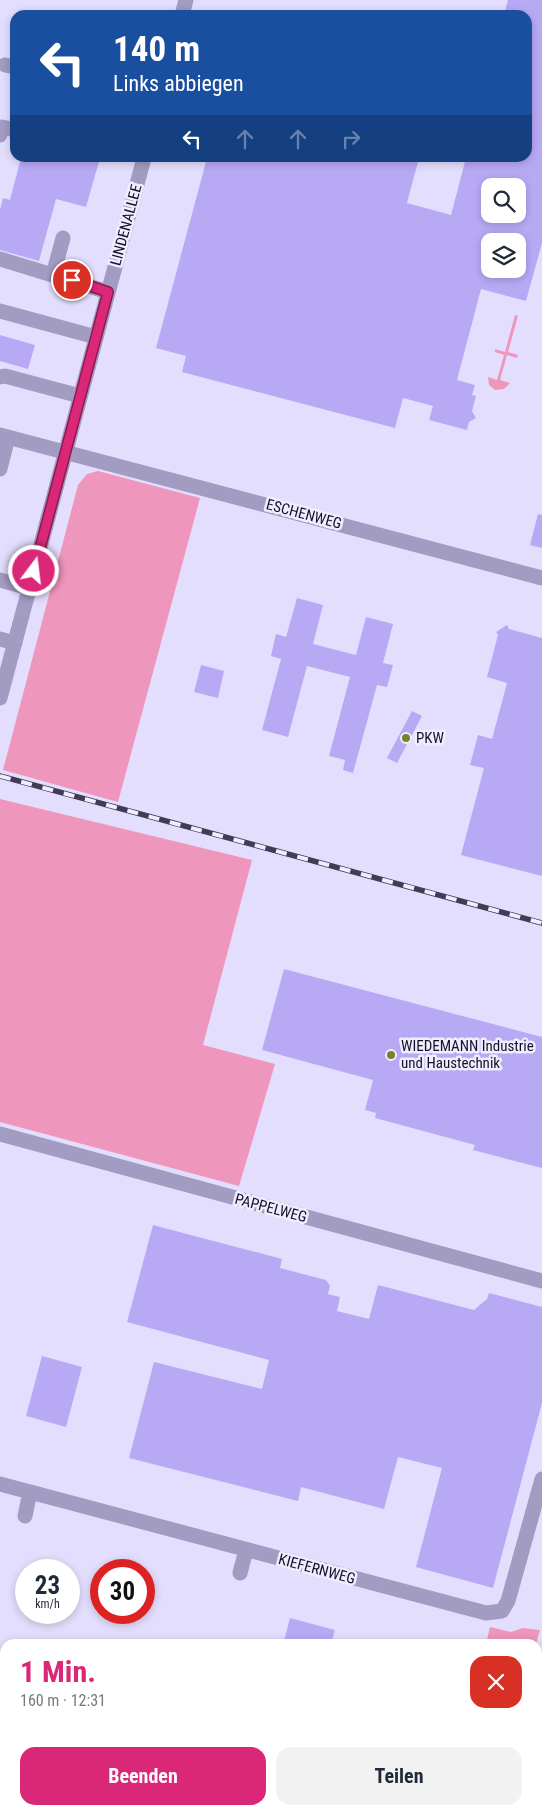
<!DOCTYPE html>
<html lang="de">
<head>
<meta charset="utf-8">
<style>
	body { margin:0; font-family:"Roboto Condensed",sans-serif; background:#f2f2f3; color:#1f2937; height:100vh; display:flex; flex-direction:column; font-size:19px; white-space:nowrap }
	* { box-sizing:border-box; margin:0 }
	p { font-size:16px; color:#747a83 }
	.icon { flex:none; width:28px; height:28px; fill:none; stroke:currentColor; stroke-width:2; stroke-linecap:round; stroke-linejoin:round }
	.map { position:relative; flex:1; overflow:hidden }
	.sheet { position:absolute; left:0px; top:1639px; width:542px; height:176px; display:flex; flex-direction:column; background:#fff; border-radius:15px 15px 0 0; box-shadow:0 2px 8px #0003 }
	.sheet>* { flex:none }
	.top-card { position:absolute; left:10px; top:10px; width:522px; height:152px; border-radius:15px; box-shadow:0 2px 8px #0003; background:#1a4fa0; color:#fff; overflow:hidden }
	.tools { position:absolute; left:481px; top:178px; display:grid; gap:10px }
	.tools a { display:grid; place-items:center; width:45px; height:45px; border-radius:10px; background:#fff; box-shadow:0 2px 8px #0003; font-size:25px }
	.speed { position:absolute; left:15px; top:1559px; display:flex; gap:10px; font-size:25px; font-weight:700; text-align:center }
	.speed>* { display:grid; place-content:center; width:65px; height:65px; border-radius:50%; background:#fff; box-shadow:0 2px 8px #0003; line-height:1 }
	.speed small { font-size:12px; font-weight:400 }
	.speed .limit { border:8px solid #d22; background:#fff; color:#111 }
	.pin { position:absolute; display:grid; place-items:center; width:42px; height:42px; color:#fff; margin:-21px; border:2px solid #fff; border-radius:50%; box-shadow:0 1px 5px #0007 }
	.me { position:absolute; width:55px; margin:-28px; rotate:15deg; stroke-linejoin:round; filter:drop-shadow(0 0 4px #0008) }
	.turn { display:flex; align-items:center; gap:18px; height:105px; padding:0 20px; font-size:22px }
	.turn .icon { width:65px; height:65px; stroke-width:2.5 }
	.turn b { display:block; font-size:35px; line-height:42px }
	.lanes { display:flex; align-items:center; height:48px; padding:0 20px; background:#0003; justify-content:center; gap:25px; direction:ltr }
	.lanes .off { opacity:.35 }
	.round { display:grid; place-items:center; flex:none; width:52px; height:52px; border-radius:15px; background:#f2f2f3 }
	.overview { display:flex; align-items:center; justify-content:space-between; height:85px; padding:0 20px }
	h1 { font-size:30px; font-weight:700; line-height:38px; color:#db2777 }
	.action { display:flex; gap:10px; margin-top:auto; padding:10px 20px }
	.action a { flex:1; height:58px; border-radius:15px; background:#db2777; color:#fff; font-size:20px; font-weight:700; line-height:58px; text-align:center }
	.action a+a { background:#f2f2f3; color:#1f2937 }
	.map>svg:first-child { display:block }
</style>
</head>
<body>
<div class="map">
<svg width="542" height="1814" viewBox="0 0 542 1814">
	<rect width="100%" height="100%" fill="#e4defe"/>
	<path fill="#ee96bb" d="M515,315L518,316L508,352L518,355L517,358L507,355L500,380L510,383L504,389L495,390L489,385L488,377L497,380L504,355L495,352V349L505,352Z
		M98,471L200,498L118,802L3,770L78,485L87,474Z
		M0,799L252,860L203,1045L275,1064L239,1186L0,1122Z
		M490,1627L511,1632L523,1628L540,1630L536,1644H486Z
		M443,1810H492L491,1814H442Z"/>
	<path fill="#b8a9f5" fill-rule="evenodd" d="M508,0H542V243L526,301L481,289L457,380L475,385L472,395L476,396L472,411L476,418L469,422L467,430L429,420L433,406L403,398L395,428L182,372L186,356L156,348L207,158H419L407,203L451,215L466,158H528V15H504ZM490,186H518V214H490ZM490,241H518V269H490Z
		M21,158H100L86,207L56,199L39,261L0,250V210L3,198L10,200Z
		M0,335L35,345L28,369L0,361Z
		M538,514L542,515V548L530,545Z
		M297,598L323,605L313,644L356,655L366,617L393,624L383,663L393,665L387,687L377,685L353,773L343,770L345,760L329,756L350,677L307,666L288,737L262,730L281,659L271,656L276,634L286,637Z
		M507,625L509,629L542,638V876L461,855L484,768L470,765L478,735L492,739L507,683L487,677L498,635L496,632Z
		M201,665L224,671L218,698L194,692Z
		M412,711L422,716L397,763L387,758Z
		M284,969L542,1037V1168L473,1150L475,1145L375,1118L376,1113L365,1110L373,1080L262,1050Z
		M153,1225L282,1259L280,1268L326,1280L330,1286L328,1294L340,1297L337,1311L369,1319L378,1285L474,1310L487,1299L489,1293L542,1307V1403L493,1588L416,1567L442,1468L398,1457L384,1509L301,1487L298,1501L129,1458L154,1362L262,1389L269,1360L127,1322Z
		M42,1356L82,1367L66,1427L26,1416Z
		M290,1618L335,1630L331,1644H295L284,1641Z"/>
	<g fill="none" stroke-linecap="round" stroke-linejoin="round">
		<path stroke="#a29bc2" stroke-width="15" d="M182,15L186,0
			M5,65L15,67
			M0,135L2,127L15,130
			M0,259L108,292
			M53,275L63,238
			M0,311L96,337
			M0,377L5,376L80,396
			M0,435L542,578
			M0,469L8,437
			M0,580L29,588
			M0,639L15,643
			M0,698L144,158
			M0,1134L542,1281
			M0,1484L486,1613L502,1611L508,1601L542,1479
			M25,1516L30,1492
			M240,1573L246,1550"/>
		<g stroke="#423b57" stroke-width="5.5">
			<path id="rail" d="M0,776L542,923"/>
		</g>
		<use href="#rail" stroke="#f0eefe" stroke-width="4" stroke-dasharray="11" stroke-linecap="butt"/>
	</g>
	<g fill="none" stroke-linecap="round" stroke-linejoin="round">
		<g stroke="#8e194d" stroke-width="12">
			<path id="route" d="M34,571L108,292L72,280"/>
		</g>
		<use href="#route" stroke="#db2777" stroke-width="9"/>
	</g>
	<g fill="#7a802b" stroke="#f0eefe" stroke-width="2">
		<circle cx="406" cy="738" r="5"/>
		<circle cx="391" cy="1055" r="5"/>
	</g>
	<g text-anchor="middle" stroke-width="5" stroke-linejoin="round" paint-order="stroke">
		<g font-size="15" fill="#160f2a" stroke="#f0eefe">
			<text transform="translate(126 225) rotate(-75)" y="5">LINDENALLEE</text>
			<text transform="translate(304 514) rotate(15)" y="5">ESCHENWEG</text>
			<text transform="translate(271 1208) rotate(15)" y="5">PAPPELWEG</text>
			<text transform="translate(317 1569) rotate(15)" y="5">KIEFERNWEG</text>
		</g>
		<g font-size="15" fill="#160f2a" stroke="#f0eefe" text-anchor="start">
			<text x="416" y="743">PKW</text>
			<text x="401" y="1051">WIEDEMANN Industrie<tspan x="401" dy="17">und Haustechnik</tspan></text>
		</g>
	</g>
</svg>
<div class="tools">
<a><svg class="icon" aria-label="search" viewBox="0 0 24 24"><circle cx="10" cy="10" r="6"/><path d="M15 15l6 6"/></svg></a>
<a><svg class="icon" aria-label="layers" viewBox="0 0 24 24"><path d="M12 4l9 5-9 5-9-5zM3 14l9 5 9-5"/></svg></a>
</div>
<div class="speed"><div>23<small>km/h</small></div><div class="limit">30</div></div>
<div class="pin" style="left:72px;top:280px;background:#d93025"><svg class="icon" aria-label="arrive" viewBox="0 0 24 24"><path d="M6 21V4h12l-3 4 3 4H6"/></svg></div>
<svg class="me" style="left:34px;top:571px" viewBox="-20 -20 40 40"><circle r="17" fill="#db2777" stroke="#fff" stroke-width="3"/><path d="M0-11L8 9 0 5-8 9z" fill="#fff"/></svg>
<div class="top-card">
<div class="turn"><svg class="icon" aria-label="left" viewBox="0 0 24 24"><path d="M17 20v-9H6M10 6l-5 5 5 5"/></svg><div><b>140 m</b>Links abbiegen</div></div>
<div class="lanes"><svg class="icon" aria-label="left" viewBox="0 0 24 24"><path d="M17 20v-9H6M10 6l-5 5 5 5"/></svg><svg class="icon off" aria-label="ahead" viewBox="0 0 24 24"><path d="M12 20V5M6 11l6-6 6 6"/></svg><svg class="icon off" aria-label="ahead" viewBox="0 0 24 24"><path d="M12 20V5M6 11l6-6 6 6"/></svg><svg class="icon off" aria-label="right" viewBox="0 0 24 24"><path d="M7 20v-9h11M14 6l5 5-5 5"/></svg></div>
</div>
<section class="sheet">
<div class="overview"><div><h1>1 Min.</h1><p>160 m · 12:31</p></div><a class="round" style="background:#d93025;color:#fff"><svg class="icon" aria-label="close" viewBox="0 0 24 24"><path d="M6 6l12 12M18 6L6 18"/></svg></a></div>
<div class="action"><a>Beenden</a><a>Teilen</a></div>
</section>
</div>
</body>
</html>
